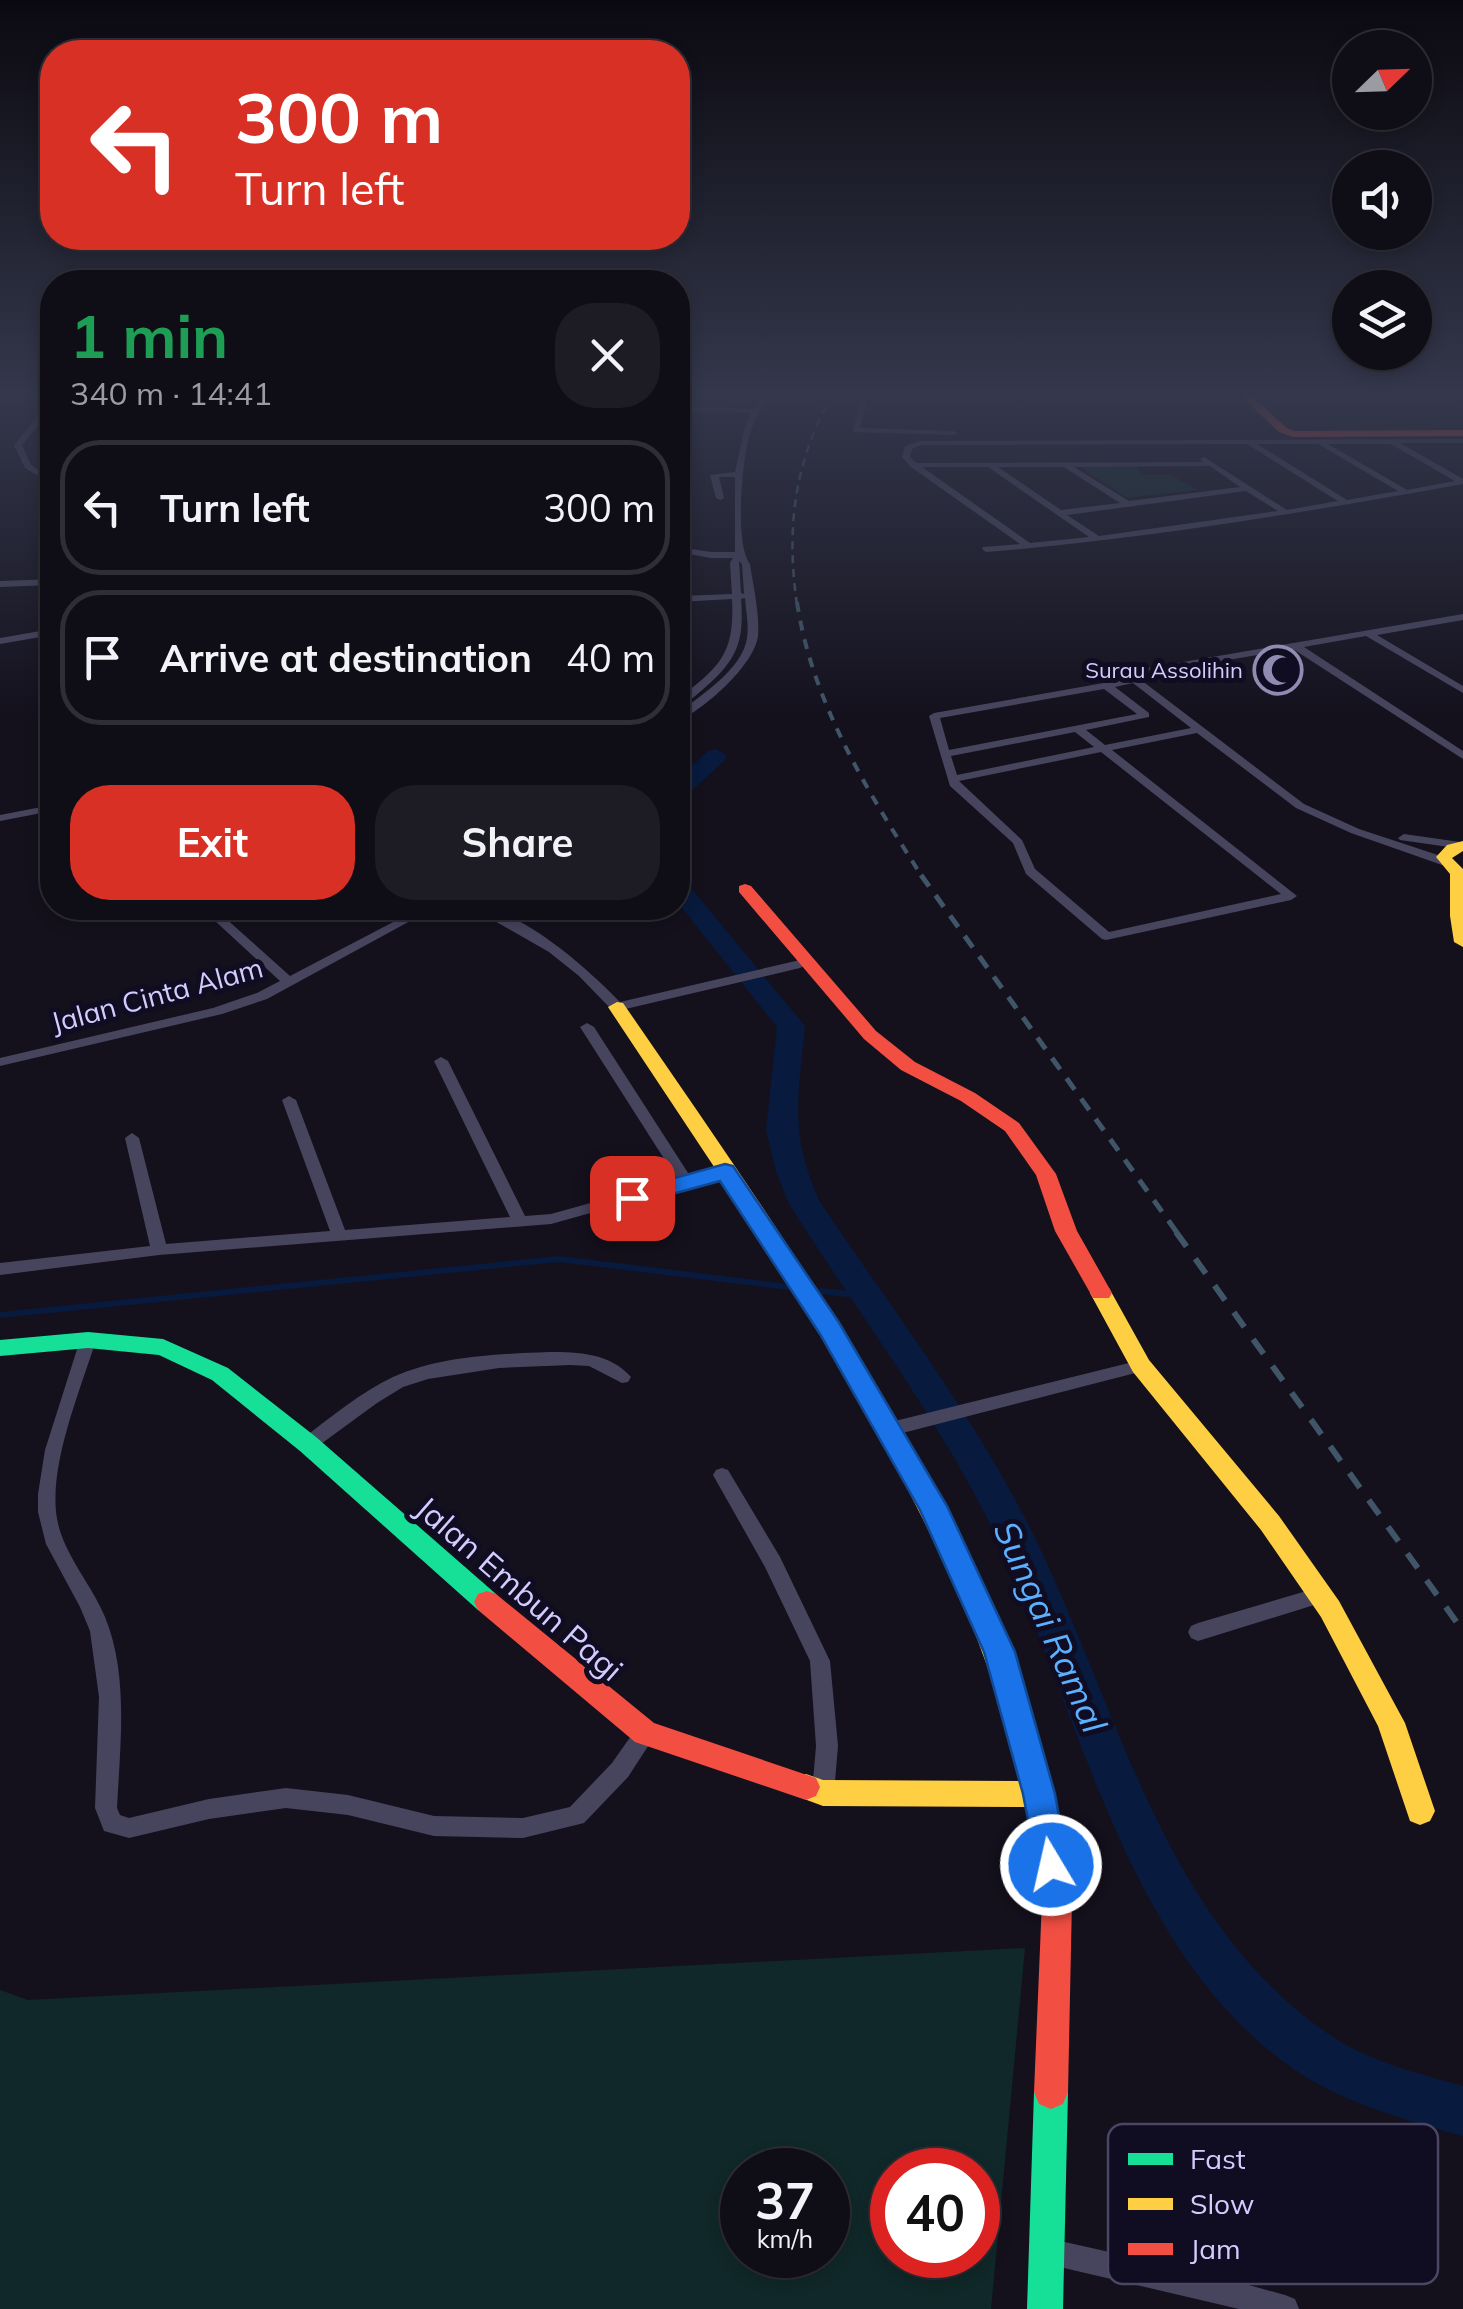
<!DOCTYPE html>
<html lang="en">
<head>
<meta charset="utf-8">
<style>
	body { margin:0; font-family:Mulish,sans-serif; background:#1d1b23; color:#f1f3f6; height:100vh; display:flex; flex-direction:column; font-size:38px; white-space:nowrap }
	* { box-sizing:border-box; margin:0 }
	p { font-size:32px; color:#9b9ca1 }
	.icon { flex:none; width:55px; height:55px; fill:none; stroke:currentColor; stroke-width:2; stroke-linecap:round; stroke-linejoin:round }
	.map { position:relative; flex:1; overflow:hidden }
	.panel { position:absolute; left:40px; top:270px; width:650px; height:650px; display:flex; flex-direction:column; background:#0f0d16; border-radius:40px; box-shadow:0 5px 15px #0003,0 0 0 2px #2f2d35 }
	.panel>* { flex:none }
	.guide { position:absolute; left:40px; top:40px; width:650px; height:210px; border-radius:40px; box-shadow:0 5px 15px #0003,0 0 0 2px #2f2d35; background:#d93025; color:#fff; overflow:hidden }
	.needle { width:65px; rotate:67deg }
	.controls { position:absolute; left:1332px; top:30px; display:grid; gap:20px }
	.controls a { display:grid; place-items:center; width:100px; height:100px; border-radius:50%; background:#0f0d16; box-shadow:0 5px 15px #0003,0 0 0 2px #2f2d35; font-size:50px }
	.speed { position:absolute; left:720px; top:2148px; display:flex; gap:20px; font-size:50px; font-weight:700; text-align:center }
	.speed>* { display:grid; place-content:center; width:130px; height:130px; border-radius:50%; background:#0f0d16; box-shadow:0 5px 15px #0003,0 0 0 2px #2f2d35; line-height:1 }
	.speed small { font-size:25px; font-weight:400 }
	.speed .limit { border:15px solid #d22; background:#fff; color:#111 }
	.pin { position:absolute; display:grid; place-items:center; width:85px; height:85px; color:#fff; margin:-42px; border-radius:20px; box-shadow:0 5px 15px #0006 }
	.me { position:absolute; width:110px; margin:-55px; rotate:351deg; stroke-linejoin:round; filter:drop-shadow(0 0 8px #0008) }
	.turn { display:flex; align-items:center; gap:35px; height:210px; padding:0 30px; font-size:45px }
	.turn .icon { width:130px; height:130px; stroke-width:2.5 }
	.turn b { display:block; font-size:70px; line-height:85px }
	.round { display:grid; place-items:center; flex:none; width:105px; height:105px; border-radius:40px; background:#1d1b23 }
	.overview { display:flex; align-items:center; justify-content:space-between; height:170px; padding:0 30px }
	h1 { font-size:60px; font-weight:700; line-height:75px; color:#1e9e55 }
	.action { display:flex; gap:20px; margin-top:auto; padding:20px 30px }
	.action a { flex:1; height:115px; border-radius:40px; background:#d93025; color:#fff; font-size:40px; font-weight:700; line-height:115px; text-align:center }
	.action a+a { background:#1d1b23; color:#f1f3f6 }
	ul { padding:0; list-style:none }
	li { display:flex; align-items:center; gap:30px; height:135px; margin:0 20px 15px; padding:0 10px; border:5px solid #2f2d35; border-radius:40px }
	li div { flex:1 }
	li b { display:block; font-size:38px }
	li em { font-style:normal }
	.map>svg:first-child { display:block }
</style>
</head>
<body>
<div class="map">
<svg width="1463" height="2309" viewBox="0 0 1463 2309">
	<rect width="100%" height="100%" fill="#14111d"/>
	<path fill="#102829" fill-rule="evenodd" d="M1088,467H1137L1142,475H1171L1197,490L1127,498L1081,468Z
		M1025,1948L991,2309H0V1990L28,2000ZM742,2170H828V2255H742ZM892,2170H978V2255H892Z"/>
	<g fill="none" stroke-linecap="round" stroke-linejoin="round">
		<path stroke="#081a3d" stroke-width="6" d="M821,1291L865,1296
			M0,1315L559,1259L788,1287"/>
		<path fill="#081a3d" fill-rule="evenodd" d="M716,749L727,756L724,761L686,796L678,798V779L708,751Z
			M678,881L687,883L805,1026C798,1099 789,1133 820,1202C890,1306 969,1409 1026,1520C1116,1694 1157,1918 1330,2035C1370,2062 1417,2073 1463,2086V2136C1405,2120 1346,2104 1295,2070C1123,1952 1080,1707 993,1530C940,1420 855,1309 789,1204L776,1172L766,1130L777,1027L678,903Z"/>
		<path fill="#47455e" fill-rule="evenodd" d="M764,395H771C763,406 756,417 751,430C742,457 734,543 750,564C753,585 760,615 758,636C754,666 703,710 678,721V713C701,695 742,670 747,638C749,626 746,611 745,598L741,599C744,638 739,657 709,684C700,692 689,702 678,707V699C719,667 735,655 732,599L678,602V596L732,594L730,563L733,558H711L678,552V547L711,552H735V477H719L724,498L720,500L716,498L710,475L735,472L744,431L751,413L678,410V406L754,409ZM739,561L742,564L744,594L741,593Z
			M861,395H869L860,428L954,431L958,433L954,435L853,432Z
			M49,402H52V408L22,445L31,465L52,479V484L25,468L14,445Z
			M1463,439V443H1400L1463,479V484C1306,512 1147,539 986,552L982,549L983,547L1020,544L911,467L902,457L905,446L920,441ZM1247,444L1338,501L1287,510L1204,457L1200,459L1203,462L916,463L910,457L912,449L921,445ZM1257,444H1318L1398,491L1347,500ZM1328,444H1391L1455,481L1407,490ZM1210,466L1240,487L1129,501L1074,467ZM922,467H988L1089,537L1030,543ZM998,467H1064L1120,503L1061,510ZM1246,491L1278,511L1099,536L1067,515Z
			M52,579V585L0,587V581Z
			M1463,614V620L1377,635L1463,686V693L1366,636L1304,647L1463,751V759L1293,649L1145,674L1141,680L1304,804L1359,829L1450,859V865H1442L1351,833L1296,808L1197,733L1112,750L1297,896L1291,900L1106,940L1102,939L1026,874L1013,843L950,786L929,716L934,713L1132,678L1142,669ZM1133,683L1191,728L1105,745L1086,730L1149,717V713L1115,687ZM1104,689L1137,714L949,750L940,718ZM1075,732L1094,747L957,775L951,756ZM1101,752L1281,894L1109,932L1035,869L1022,840L959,781Z
			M52,629V635L0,644V638Z
			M52,805V811L0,821V815Z
			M1404,834L1460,842L1463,843V849L1400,840L1398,838Z
			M201,908H214L290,976L420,908H434L267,999L222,1014L0,1066V1058L213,1008L257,993L280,981Z
			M472,908C518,905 589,970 620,1002L800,960L807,964L800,968L617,1011L612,1010L579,976L549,952Z
			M587,1023L594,1027L690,1176L725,1166L730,1168L733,1171L730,1174L551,1224L159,1255L0,1275V1263L150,1246L125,1138L132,1133L139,1138L166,1244L330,1231L282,1100L289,1096L296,1100L345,1230L510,1217L434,1061L441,1057L448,1061L525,1216L551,1214L677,1179L580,1027Z
			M88,1334L94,1336L96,1340C80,1391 51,1459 56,1512C60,1551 90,1581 105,1617C129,1675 120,1746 117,1808L120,1815L129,1818L209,1799L286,1788L348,1795L434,1816L523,1818L570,1807L612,1763L638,1726L645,1724L652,1726L656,1733L652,1740L628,1777L584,1823L523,1838L434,1836L348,1815L286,1808L209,1819L129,1838L104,1831L95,1808L99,1697L90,1631L80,1607L46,1544L38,1512V1494L45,1450L80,1340L82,1336Z
			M549,1352C578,1352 610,1353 631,1377L628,1382L622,1383L589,1366L570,1365L499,1368L428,1379L403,1387L377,1403L314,1449L308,1451L302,1449L299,1444L302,1439C331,1417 360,1393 393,1377C440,1356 498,1354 549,1352Z
			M1141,1360L1147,1362L1150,1366L1147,1370L891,1436L885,1434L882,1429L885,1424L891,1422Z
			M722,1468L728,1470L780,1557L830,1661L838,1746L834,1793L831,1800L823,1803L815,1800L812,1793L816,1746L810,1661L765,1567L713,1475L716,1470Z
			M1320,1587L1327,1589L1330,1595L1327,1601L1198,1641L1191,1638L1188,1632L1191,1626L1198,1623Z
			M1047,2238L1216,2276L1285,2295L1295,2299L1299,2309H1239L1047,2264L1038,2260L1034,2251L1038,2242Z"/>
		<path fill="#16e098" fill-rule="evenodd" d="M88,1332L163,1339L228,1368L316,1437L496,1594L500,1602L496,1610L487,1613L478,1610L300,1451L212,1380L159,1355L88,1348L0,1356V1340Z
			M1051,2075L1063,2080L1068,2092L1063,2309H1027L1034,2092L1039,2080Z"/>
		<path fill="#ffcf43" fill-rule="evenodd" d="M1463,841V851L1452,858L1463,869V947L1454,942L1450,916V874L1436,857L1447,845Z
			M617,1002L623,1003C727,1154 833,1305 921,1466C961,1540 999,1614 1025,1695L1021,1704L1011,1707L1001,1704L960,1592L880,1435L770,1251L608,1007Z
			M1101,1285L1109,1288L1149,1360L1279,1516L1339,1601L1405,1723L1435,1811L1430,1821L1420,1825L1410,1821L1378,1726L1321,1617L1261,1530L1133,1372L1090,1293L1093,1288Z
			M806,1774L823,1780L1039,1781L1049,1785L1053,1794L1049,1803L1039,1807L823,1806L796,1796L792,1787L796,1778Z"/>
		<path fill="#f24e42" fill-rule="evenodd" d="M1240,395H1250L1287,428L1294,431L1463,430V436L1293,437L1279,432Z
			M745,884L751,886L876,1031L915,1062L975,1093L1019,1123L1056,1174L1077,1231L1112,1293L1109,1298H1093L1055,1231L1036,1175L1005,1131L961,1101L901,1070L864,1039L739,892V886Z
			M487,1591L496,1594L654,1723L816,1778L820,1787L816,1796L806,1800L635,1742L478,1610L474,1602L478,1594Z
			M1011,1683L1021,1686L1025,1695L1053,1794L1072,1900L1068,2092L1063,2104L1051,2109L1039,2104L1034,2092L1042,1900L1025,1794L997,1695L1001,1686Z"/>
		<path stroke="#405567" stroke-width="2.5" stroke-dasharray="8 6" stroke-linecap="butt" d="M797,605C786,529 794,462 832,395"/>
		<path stroke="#405567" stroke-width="4" stroke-dasharray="10 9" stroke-linecap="butt" d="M797,602C812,703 869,794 923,878"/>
		<path stroke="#405567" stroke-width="5" stroke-dasharray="14 11" stroke-linecap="butt" d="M921,875L1178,1234"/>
		<path stroke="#405567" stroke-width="6" stroke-dasharray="18 15" stroke-linecap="butt" d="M1176,1232L1463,1631"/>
	</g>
	<linearGradient id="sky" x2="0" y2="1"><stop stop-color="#0b0910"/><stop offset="0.55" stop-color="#34384c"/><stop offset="1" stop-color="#34384c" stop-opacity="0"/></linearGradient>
	<rect width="1463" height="718" fill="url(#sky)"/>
	<path fill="#1a73e8" stroke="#114b97" stroke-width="2.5" d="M725,1164L733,1166L838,1321L947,1506L1015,1652L1055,1794L1068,1865L1063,1876L1051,1881L1039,1876L1023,1794L984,1652L920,1510L820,1334L720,1181L632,1205L621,1198L624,1192Z"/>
	<defs>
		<g id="mosque-ring" transform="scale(2.5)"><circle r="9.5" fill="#100c22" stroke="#908bb0" stroke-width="1.5"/><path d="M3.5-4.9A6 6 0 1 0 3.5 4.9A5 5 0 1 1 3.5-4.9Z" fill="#908bb0"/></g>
	</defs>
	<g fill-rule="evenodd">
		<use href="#mosque-ring" x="1278" y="670"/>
	</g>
	<g text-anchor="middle" stroke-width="10" stroke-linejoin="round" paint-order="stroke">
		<g font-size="22" fill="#d3cdff" stroke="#100c22" text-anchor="end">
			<text x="1243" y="678">Surau Assolihin</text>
		</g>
		<g font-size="28" fill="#d3cdff" stroke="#100c22">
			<text transform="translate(157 995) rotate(-15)" y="10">Jalan Cinta Alam</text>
		</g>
		<g font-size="32" fill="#d3cdff" stroke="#100c22">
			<text transform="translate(519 1589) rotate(41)" y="11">Jalan Embun Pagi</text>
		</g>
		<g font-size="35" font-style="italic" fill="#5bb0ff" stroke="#100c22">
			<text transform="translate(1050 1627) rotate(66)" y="12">Sungai Ramal</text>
		</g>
	</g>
	<rect x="1108" y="2124" width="330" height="160" rx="15" fill="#100c22" stroke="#4a4664" stroke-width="2.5"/>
	<rect x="1128" y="2153" width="45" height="12" fill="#16e098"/>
	<rect x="1128" y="2198" width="45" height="12" fill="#ffcf43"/>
	<rect x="1128" y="2243" width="45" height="12" fill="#f24e42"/>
	<g font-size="28" fill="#d3cdff">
		<text x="1190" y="2169">Fast</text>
		<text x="1190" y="2214">Slow</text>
		<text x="1190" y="2259">Jam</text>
	</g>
</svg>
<div class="controls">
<a><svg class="needle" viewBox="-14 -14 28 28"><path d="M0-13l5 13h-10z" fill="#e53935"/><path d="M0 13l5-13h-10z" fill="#9b9ca1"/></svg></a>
<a><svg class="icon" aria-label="sound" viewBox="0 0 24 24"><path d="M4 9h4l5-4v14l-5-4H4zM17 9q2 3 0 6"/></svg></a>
<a><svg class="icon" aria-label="layers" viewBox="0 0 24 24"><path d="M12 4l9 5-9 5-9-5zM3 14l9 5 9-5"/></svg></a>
</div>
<div class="speed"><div>37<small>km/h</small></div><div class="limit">40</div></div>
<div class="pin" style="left:632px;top:1198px;background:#d93025"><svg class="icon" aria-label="arrive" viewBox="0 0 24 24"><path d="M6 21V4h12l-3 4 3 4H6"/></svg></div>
<svg class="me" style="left:1051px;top:1865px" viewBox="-20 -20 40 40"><circle r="17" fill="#1a73e8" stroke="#fff" stroke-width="3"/><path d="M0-11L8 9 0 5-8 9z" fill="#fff"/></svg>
<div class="guide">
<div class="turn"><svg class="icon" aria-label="left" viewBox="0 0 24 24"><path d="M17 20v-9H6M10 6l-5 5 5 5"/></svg><div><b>300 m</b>Turn left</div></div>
</div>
<section class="panel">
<div class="overview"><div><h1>1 min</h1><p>340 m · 14:41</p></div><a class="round"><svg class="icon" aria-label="close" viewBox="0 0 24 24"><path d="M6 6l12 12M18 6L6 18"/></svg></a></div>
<ul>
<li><svg class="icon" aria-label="left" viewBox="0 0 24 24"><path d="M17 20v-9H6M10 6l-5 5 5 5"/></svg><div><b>Turn left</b></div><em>300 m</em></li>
<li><svg class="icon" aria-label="arrive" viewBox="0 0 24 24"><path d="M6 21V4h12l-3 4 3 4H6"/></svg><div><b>Arrive at destination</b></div><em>40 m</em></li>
</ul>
<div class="action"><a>Exit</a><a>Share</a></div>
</section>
</div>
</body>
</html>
